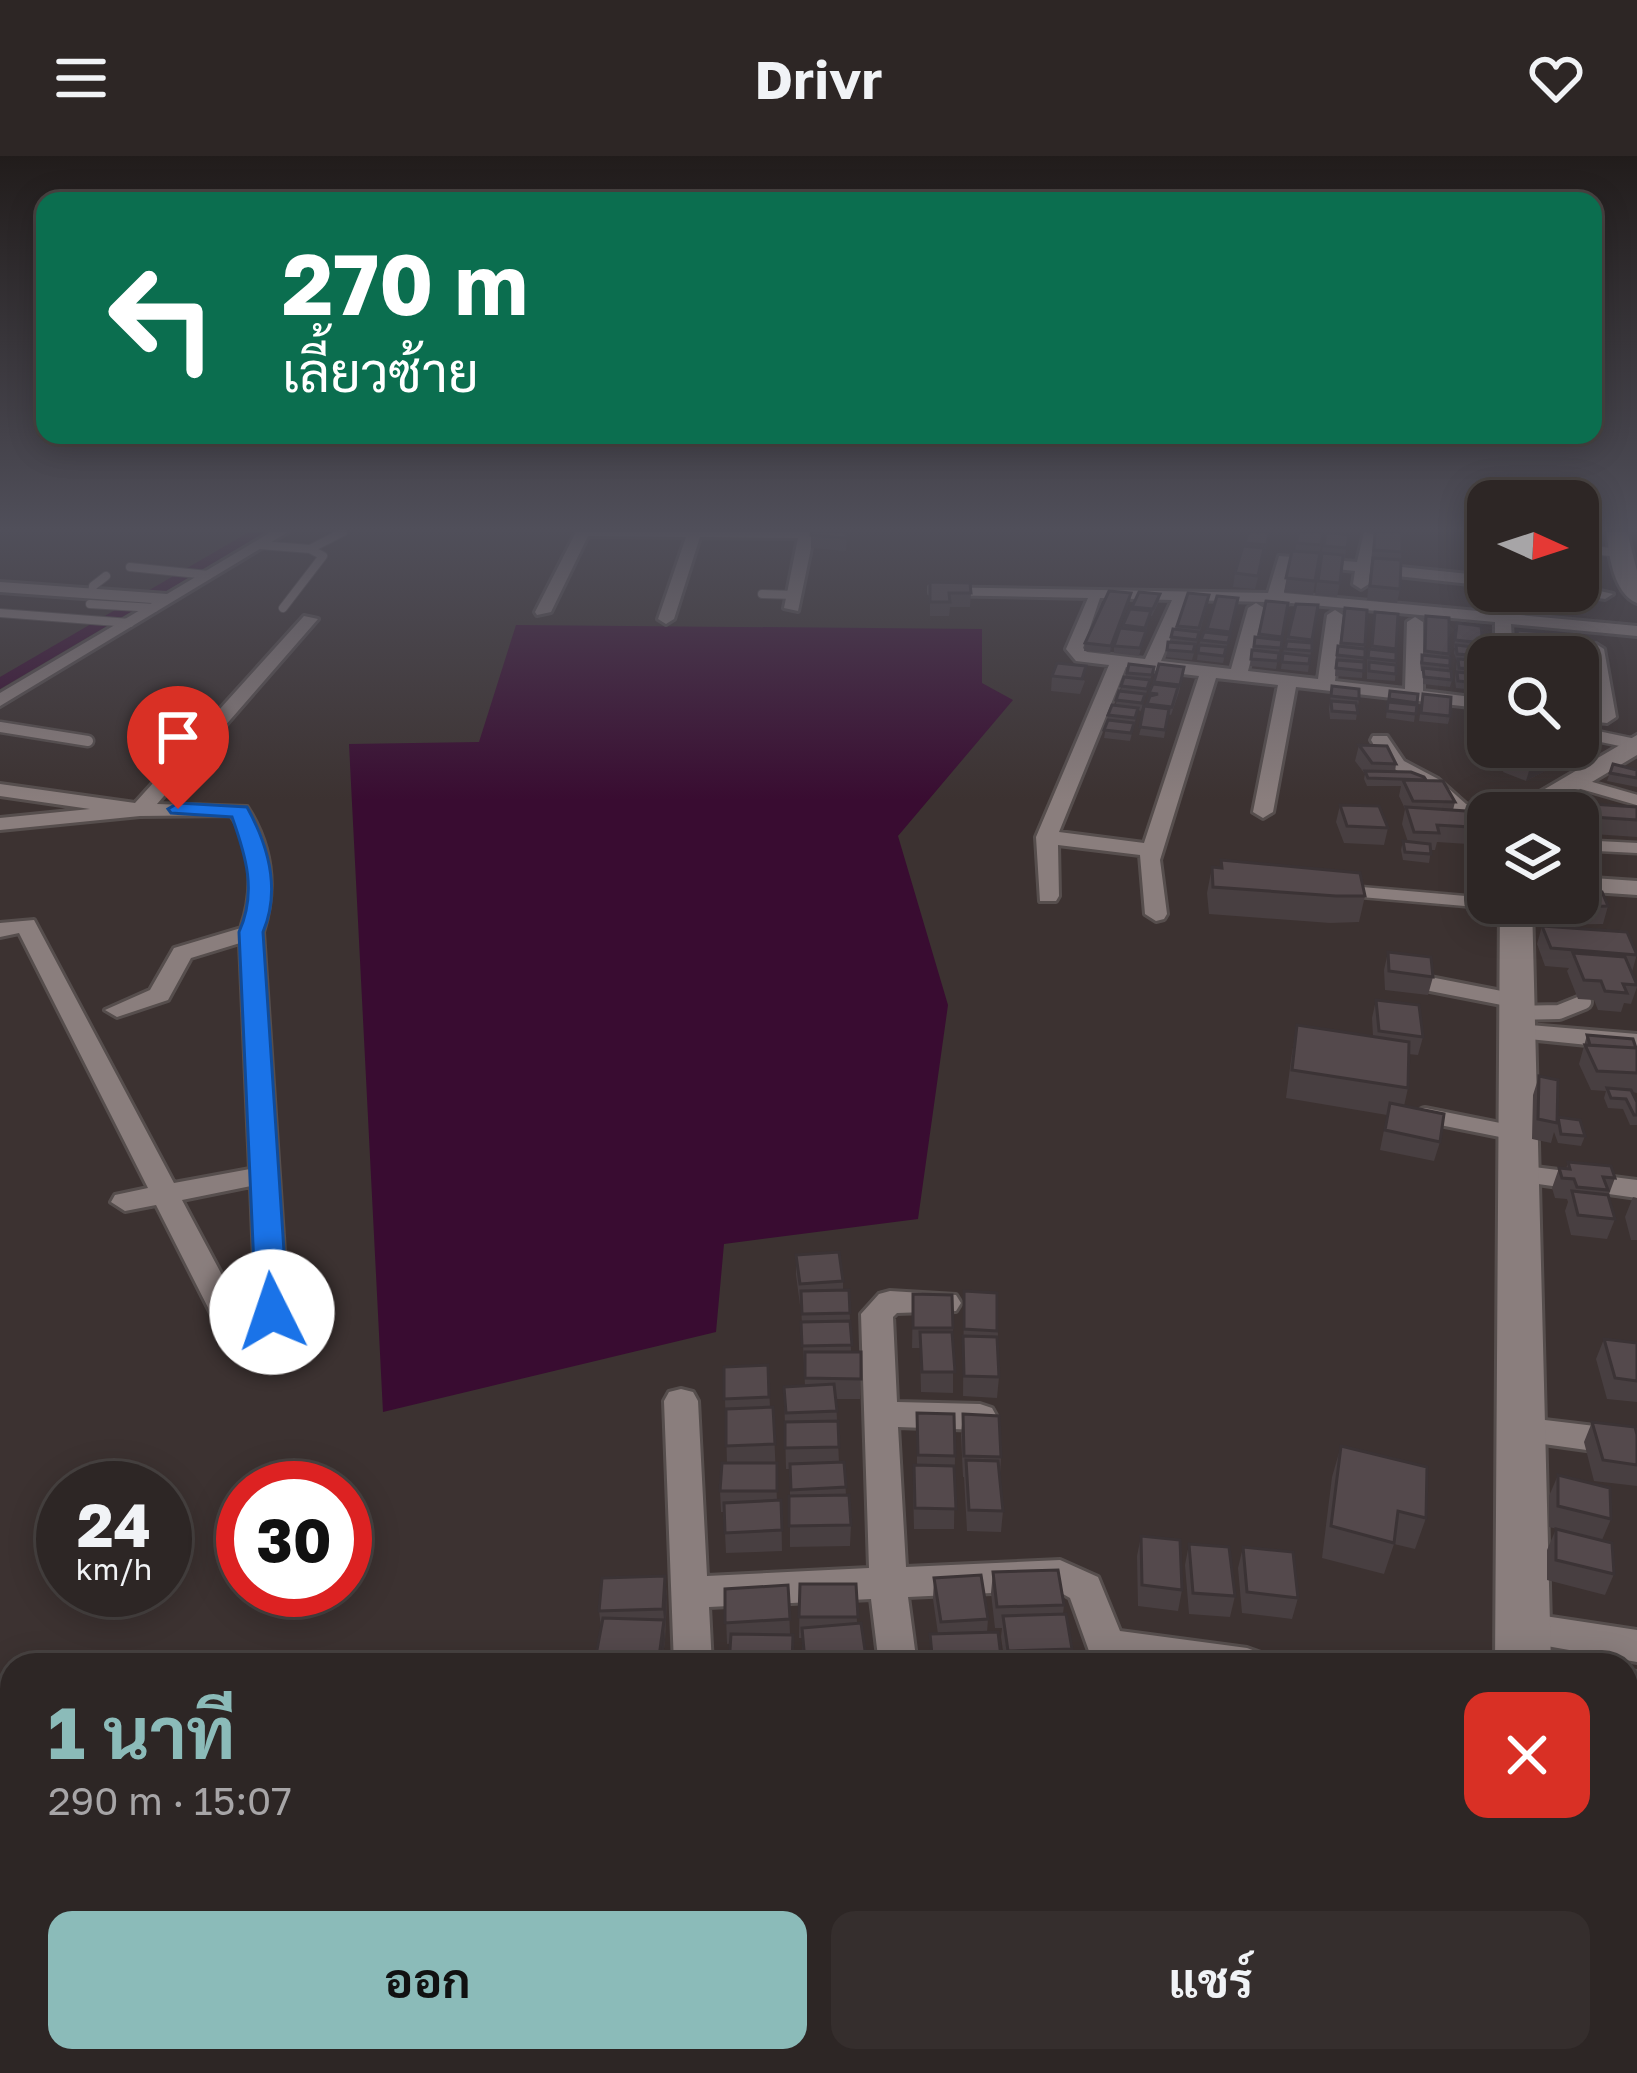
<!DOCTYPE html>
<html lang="th">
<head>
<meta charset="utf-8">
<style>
	body { margin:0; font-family:"Golos Text",Sarabun,sans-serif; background:#352e2d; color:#f1f3f6; height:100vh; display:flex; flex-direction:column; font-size:45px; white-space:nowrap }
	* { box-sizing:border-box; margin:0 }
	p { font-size:39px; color:#a7a5a7 }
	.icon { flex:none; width:66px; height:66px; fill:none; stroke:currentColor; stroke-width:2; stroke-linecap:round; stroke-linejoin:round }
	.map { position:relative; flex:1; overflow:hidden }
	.details { position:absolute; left:0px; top:1497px; width:1638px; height:420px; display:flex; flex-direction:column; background:#2d2625; border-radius:36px 36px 0 0; box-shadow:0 6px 30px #0003,0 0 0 3px #484342 }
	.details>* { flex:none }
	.hud { position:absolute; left:36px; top:36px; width:1566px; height:252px; border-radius:24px; box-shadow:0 6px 30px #0003,0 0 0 3px #484342; background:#0b6e4f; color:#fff; overflow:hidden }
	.needle { width:78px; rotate:93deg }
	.buttons { position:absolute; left:1467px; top:324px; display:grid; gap:24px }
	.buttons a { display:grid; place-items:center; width:132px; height:132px; border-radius:24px; background:#2d2625; box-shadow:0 6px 30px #0003,0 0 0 3px #484342; font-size:60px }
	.speed { position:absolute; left:36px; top:1305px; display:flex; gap:24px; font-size:60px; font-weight:700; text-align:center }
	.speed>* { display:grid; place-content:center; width:156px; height:156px; border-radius:50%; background:#2d2625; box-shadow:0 6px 30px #0003,0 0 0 3px #484342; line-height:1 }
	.speed small { font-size:30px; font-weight:400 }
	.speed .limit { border:18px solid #d22; background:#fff; color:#111 }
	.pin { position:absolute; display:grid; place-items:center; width:102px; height:102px; color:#fff; margin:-123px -51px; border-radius:50% 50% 50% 0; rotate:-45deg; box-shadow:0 0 12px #0007 }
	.pin .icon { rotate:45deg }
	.me { position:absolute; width:132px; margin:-66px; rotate:356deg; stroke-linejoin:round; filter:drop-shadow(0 0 9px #0008) }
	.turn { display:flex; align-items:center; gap:42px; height:252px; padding:0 48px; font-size:54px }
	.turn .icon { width:156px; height:156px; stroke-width:2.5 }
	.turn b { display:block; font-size:84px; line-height:102px }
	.round { display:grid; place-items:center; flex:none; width:126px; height:126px; border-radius:24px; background:#352e2d }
	.headline { display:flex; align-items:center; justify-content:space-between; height:204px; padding:0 48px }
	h1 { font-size:72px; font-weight:700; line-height:90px; color:#8bbbb9 }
	.action { display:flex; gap:24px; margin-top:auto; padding:24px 48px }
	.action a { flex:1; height:138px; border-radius:24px; background:#8bbbb9; color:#111; font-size:48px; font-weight:700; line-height:138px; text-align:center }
	.action a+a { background:#352e2d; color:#f1f3f6 }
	header { display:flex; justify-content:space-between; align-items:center; height:156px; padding:0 48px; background:#2d2625; font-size:54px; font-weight:700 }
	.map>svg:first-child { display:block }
</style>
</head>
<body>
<header><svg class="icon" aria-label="menu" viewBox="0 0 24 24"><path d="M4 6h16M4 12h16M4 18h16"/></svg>Drivr<svg class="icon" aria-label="heart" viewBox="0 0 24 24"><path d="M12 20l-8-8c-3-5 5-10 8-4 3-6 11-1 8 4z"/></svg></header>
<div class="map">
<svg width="1637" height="1917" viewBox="0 0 1637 1917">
	<rect width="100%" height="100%" fill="#3c3231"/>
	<path fill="#390c31" d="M516,469L982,473V527L1013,544L898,680L948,849L918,1063L724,1088L716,1176L383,1256L349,588L479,586Z"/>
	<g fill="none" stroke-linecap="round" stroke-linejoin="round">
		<path fill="#390c31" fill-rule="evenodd" d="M249,376H266L0,533V521Z"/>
		<g stroke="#564e4d" stroke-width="10">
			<path id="lane-far2" d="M260,389L310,393L323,400L283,452
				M310,393L343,376
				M1594,394L1618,397
				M130,411L208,419
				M92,437L93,430L106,420
				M762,438L795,439
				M90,448L154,452
				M0,457L130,467"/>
		</g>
		<g stroke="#564e4d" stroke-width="15">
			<path id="lane-far1" d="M0,571L88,585
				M1578,576L1635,588
				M1571,625L1637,644
				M1578,689L1637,692
				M1350,735L1488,747"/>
		</g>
		<g stroke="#564e4d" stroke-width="20">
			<path id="lane" d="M1430,828L1517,845
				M1517,857L1559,856L1584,846
				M1425,959L1515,977"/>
		</g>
		<g stroke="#564e4d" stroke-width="6">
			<path id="street" d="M271,376H288L0,550V537L152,447L0,436V426L167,438Z
				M576,376H814V378L798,455L784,452L798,382L700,381L674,463L666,468L658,463L686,381L588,380L551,456L537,459L535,456Z
				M1364,376L1376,379L1372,408L1488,420V430L1370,417L1369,428L1361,433L1353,428L1355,415L1290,408L1284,437L1637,470V480L1511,468L1513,501H1495V466L1291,447L1274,451L1266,446L1187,444L1161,505L1231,513L1248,452L1256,447L1264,452L1248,515L1318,523L1327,459L1335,454L1343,459L1335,525L1405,533L1407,466L1415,461L1423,466V535L1488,543V553L1296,531L1273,656L1263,662L1253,656L1278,529L1216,522L1160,704L1167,758L1164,763L1156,765L1145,758L1140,699L1058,689L1059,740L1056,745H1040L1036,681L1109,509L1076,505L1066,493L1088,442L936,439L930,437V431L1268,437L1279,400L1357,406ZM1100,442L1172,444L1145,503L1087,496L1083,492ZM1126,511L1199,520L1144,687L1059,676Z
				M1578,430L1613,438L1605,443L1572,438L1570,435H1578Z
				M304,460L318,463L157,648L247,651C272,690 277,732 263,776L288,1156C275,1176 259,1207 233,1199L228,1191L156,1049L125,1055L111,1046L115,1039L148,1032L19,777L0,781V767L34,764L174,1027L250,1013L240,787L191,802L168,844L117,861L105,854L150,834L174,792L241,772C254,736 253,691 231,659L140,660L0,674V662L90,653L0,640V628L135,647ZM251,1030L256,1154L247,1166L182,1044Z
				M1596,488L1604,493L1616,561L1607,567L1578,564V552L1597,554L1588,493Z
				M1373,580H1387L1404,605L1438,623L1466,648L1488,658V670C1461,663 1451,651 1429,635C1400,613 1391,619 1371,584Z
				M1578,721L1637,725V739L1578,735Z
				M1517,868L1637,878V894L1508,881L1504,876L1508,871Z
				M1519,1009L1637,1024V1042L1509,1024L1505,1018L1509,1012Z
				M890,1135L956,1139L961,1147L956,1155L897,1157L893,1161L897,1246L980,1248L992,1252L997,1261L992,1270L980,1274L898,1271L906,1411L1060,1404L1098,1421L1120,1475L1247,1492L1261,1497L1266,1509H1094L1070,1442L1056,1434L908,1441L917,1509H879L871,1443L709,1451L712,1509H674L664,1245L669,1236L681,1233L693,1236L698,1245L707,1420L869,1412L861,1158L879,1138Z
				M1519,1261L1637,1275V1301L1507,1283L1502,1274L1507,1265Z
				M1525,1457L1637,1474V1506L1512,1484L1506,1473L1512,1462Z
				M1626,1514L1637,1516V1550L1626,1548Z
				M972,1905H1086L1081,1917H967Z
				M1406,1905H1487L1492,1917H1411Z"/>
		</g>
		<g stroke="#564e4d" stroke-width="6">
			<path id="secondary" d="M1607,376H1627L1637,415V447C1614,438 1608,398 1607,376Z
				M1637,579V599L1540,657H1504Z
				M1500,747H1532L1551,1509H1495Z
				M1319,1905H1394L1389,1917H1314Z"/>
		</g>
		<use href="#lane-far2" stroke="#8a7e7d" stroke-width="8"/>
		<use href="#lane-far1" stroke="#8a7e7d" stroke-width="10"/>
		<use href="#lane" stroke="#8a7e7d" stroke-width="14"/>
		<use href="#street" fill="#8a7e7d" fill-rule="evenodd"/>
		<use href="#secondary" fill="#8a7e7d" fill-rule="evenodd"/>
	</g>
	<path fill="#483f41" d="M811,376H847L846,395L811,392Z
		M1248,376H1270L1255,433L1233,431L1235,417Z
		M1298,376H1323L1313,439L1284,436L1292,395H1295Z
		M1325,376H1346L1345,378L1349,379L1337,441L1315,439Z
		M1374,376H1402L1400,433L1397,447L1367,444Z
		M1578,383L1595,391L1593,398L1578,397Z
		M930,426L971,437L970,451H950L949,460H930Z
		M1131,437L1130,444L1110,497L1084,495L1085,487Z
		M1160,438L1159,445L1152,460H1150L1139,500L1114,497V490L1132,451Z
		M1217,440L1238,442L1223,507L1197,504L1199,489L1204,476H1206Z
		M1266,445L1288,447L1276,513L1250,510L1252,494L1255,481L1258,482Z
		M1208,446L1192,504L1166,501L1173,473H1176L1177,470Z
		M1296,448L1318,449L1308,516L1281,513L1283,497Z
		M1345,452L1367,454L1362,522L1335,520L1336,498L1340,491Z
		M1375,456L1398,458L1395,525L1367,523V501L1369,493L1371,494Z
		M1426,460L1449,498V515L1452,524L1450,531L1423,528V515H1421L1420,506L1423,499Z
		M1457,467L1483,487V519L1487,528L1485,535L1456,532L1455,524L1457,505L1454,497L1455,492H1454Z
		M1553,477L1578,480L1582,519L1584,520V533L1588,534L1590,543L1587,551L1578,550V501H1552L1551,485Z
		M1057,507L1085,525L1080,538L1051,535L1052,520Z
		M1159,508L1184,511L1179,536L1171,559L1168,558L1164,582L1139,579Z
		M1154,511L1141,555L1138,554L1130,585L1104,582L1108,559L1115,550L1127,517Z
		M1332,530L1359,543L1356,564L1330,563L1329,553Z
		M1418,538L1414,566L1386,562L1388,543Z
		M1423,538L1450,560L1448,568L1419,565Z
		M1578,556L1592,567L1590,575L1578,574Z
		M1359,589L1396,608L1395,616L1426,624L1455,646L1453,654L1472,671L1468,688L1437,686L1435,694H1431L1429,707L1403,704L1401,694L1403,685L1408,686L1402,668L1405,653L1399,640L1401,630H1367L1364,623L1365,618L1355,605Z
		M1552,597L1547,614L1526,625L1503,616L1508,600Z
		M1613,608L1637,614V631L1607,625Z
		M1546,645L1637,651V681L1578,677V657H1543Z
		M1340,649L1388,672L1384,689L1344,687L1336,666Z
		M1221,704L1365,740L1359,766L1330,767L1209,758L1207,737L1212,711L1220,712Z
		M1528,747H1578L1608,750L1603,768L1549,769L1547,764L1534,763Z
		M1542,770L1637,798L1632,816L1637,831L1631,848L1624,847L1621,856L1598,854L1594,844L1578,843L1567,815L1569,812L1545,810L1537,788Z
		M1388,796L1433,821L1428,839L1385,834L1384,814Z
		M1376,844L1423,881L1418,899L1408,898V932L1404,950L1440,986L1434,1005L1380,994L1387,959L1286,942L1292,897L1297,869L1373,880L1372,862Z
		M1587,879L1637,892V937L1632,936L1637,946V969H1630L1623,953L1608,952L1604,942L1606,935L1591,934L1579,908Z
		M1539,920L1558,961L1585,980L1581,990L1558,987L1554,976L1551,987L1532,983L1533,939Z
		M1568,1006L1615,1022L1608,1041L1615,1063L1607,1083L1571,1079L1565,1055L1568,1046L1567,1043L1555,1042L1552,1032L1559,1012L1566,1013Z
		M1633,1041L1637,1042V1084H1631L1625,1061Z
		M796,1099L843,1125V1134H849L851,1196H861L860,1243H836L839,1306H844L846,1339L851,1369L850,1390L790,1391V1313H786L784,1231L805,1230L801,1149H800L796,1119Z
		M964,1135L997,1137L999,1221L997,1242L963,1240Z
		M913,1138L953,1172V1237L921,1236L920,1192H912Z
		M1604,1183L1637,1187V1246L1607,1243L1596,1203Z
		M768,1209L770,1251H773L777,1345L781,1344L782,1395L726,1397L724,1356H721L720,1335L727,1307L724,1211Z
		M917,1257L955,1300L954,1373H914L913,1330L914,1309H917Z
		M963,1258L1001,1301L1000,1319L1003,1355L1001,1376L967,1375L964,1321H963L961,1279Z
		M1592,1266L1637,1279V1330L1594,1325L1584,1286Z
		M1341,1290L1426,1362L1415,1393L1394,1388L1384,1418L1322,1402L1332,1321Z
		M1558,1319L1611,1363L1602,1384L1549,1371V1340Z
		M1556,1373L1614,1418L1605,1439L1547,1424V1394Z
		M1141,1380L1182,1434L1178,1455L1138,1450L1137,1400Z
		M1189,1388L1235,1440L1230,1461L1189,1458L1185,1409Z
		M1243,1391L1298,1442L1292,1463L1242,1457L1238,1412Z
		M993,1416L1064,1449L1063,1458L1072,1493L1069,1509H1005L1001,1481L1002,1472H995L991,1437Z
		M665,1420L667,1441L665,1484L662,1509H598L596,1499L601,1471L599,1455Z
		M934,1422L988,1463L987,1477L1002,1509H930V1478H938L933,1443Z
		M800,1428H856L857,1468L866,1501L865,1509H803L802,1482H799Z
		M788,1429L790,1478L727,1488L725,1433Z
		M1626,1819L1637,1842V1890L1627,1906L1625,1905Z"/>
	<path fill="#3b3335" d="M1131,437L1130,444L1110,497L1111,490Z
		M1552,597L1547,614L1526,625L1531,608Z
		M665,1420L667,1441L665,1474L663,1453Z
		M664,1464L665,1484L662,1509H659V1501Z"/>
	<path fill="#54494c" stroke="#3b3335" stroke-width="3" d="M811,376H847L846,382L811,379Z
		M1248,376H1269L1267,389L1245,387Z
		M1299,376H1323L1321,389L1296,387Z
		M1326,376L1349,379L1347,392L1324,390Z
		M1375,376H1402V396L1374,394Z
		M1578,383L1592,384L1595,391L1578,390Z
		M1243,390L1264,392L1258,420L1235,417Z
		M1292,395L1320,397L1315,425L1286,422Z
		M1322,397L1343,399L1340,427L1318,425Z
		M1373,402L1401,404L1400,433L1370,430Z
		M930,426L970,427L971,437H949L950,446H930Z
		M1109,435L1131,437L1111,490L1085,487Z
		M1139,436L1160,438L1153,453L1132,451Z
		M1188,437L1209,439L1199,472L1177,470Z
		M1217,440L1238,442L1230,476L1207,473Z
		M1266,445L1288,447L1282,481L1259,478Z
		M1296,448L1318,449L1312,484L1288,481Z
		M1345,452L1367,454L1365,489L1341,487Z
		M1130,453L1151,455L1145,472L1123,469Z
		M1375,456L1398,458L1396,493L1372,490Z
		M1426,460L1449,462V498L1425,495Z
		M1457,467L1481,470L1483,487L1455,484Z
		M1120,472L1146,475L1140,492L1114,490Z
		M1173,473L1199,476L1197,484L1171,481Z
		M1517,474L1543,476L1546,501H1519Z
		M1204,476L1230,479L1228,487L1201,484Z
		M1553,477L1578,480L1583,517L1578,516V501H1554Z
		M1255,481L1282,484L1281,492L1254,490Z
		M1287,485L1312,487V495L1285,493Z
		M1168,486L1195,488L1193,496L1167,494Z
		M1199,489L1226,491L1224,500L1198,497Z
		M1456,489L1482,492L1483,500L1457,498Z
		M1338,490L1365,493V502L1337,499Z
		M1369,493L1396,496V505L1368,502Z
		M1252,494L1279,497L1278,505L1251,503Z
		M1283,497L1310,500L1309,508L1282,506Z
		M1422,499L1450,502V510L1422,507Z
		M1458,503L1483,505L1484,514L1459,512Z
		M1337,504L1364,506V515L1336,512Z
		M1369,506L1396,509V518L1369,515Z
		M1057,507L1086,510L1082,523L1052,520Z
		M1129,508L1154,511L1152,519L1127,517Z
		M1159,508L1184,511L1180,529L1154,526Z
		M1423,512L1451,515L1452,524L1424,521Z
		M1457,516L1485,519L1487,528L1458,525Z
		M1578,519L1584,520L1586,529L1578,528Z
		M1124,521L1150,524L1147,533L1121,530Z
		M1153,528L1178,531L1172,551L1147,548L1150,540L1158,538L1149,537Z
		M1332,530L1359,533V543L1331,540Z
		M1578,533L1588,534L1590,543L1578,542Z
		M1119,535L1145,538L1142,547L1116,544Z
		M1390,535L1418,538L1417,547L1389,543Z
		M1423,538L1451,541L1450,560L1421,557Z
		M1331,545L1356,547L1358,557L1332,555Z
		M1388,546L1417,549L1416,558L1387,555Z
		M1112,549L1138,552L1135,562L1108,559Z
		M1144,550L1169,553L1165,574L1140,571Z
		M1578,556L1591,557L1592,567L1578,566Z
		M1108,564L1134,567L1131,577L1104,574Z
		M1359,589L1387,590L1396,608L1372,607Z
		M1525,591H1533L1552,597L1531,608L1508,600Z
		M1613,608L1637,614V622L1610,617Z
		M1365,615L1411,616L1424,621L1426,624L1368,622Z
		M1403,624L1443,625L1455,646L1413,645Z
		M1546,645L1637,651V664L1578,660V657H1552Z
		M1340,649L1379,650L1388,672L1347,670Z
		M1406,651L1466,655L1472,671L1437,669L1439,677L1414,676Z
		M1403,685L1430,688L1431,698L1405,696Z
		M1221,704L1360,717L1365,740H1336L1213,731L1212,711L1222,712Z
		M1578,733L1602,736L1608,750L1554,751L1553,747H1578Z
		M1542,770L1627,776L1637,799L1551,792Z
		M1388,796L1431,801L1433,821L1389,815Z
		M1573,797L1625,801L1637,829L1623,828L1627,837L1605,835L1601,825L1584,824Z
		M1376,844L1419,849L1423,881L1379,875Z
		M1297,869L1409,886L1408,932L1292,914Z
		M1587,879L1633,883L1636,892L1590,889Z
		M1585,889L1637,892V917L1597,915Z
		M1539,920L1558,924L1557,967L1538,963Z
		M1607,932L1631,934L1637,946V959H1634L1626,943L1611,942Z
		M1390,947L1444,958L1440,986L1385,974Z
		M1558,961L1580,964L1585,980L1561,978Z
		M1568,1006L1611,1010L1615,1022L1603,1021L1608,1034L1577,1031L1574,1023L1562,1022L1559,1012L1570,1013Z
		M1572,1035L1608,1039L1615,1063L1578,1059Z
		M839,1096L843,1125L800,1128L796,1099Z
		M849,1134L850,1157L802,1158L801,1135Z
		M964,1135L997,1137V1175L964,1173Z
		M913,1138L952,1139L953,1172H913Z
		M850,1165L852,1189L802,1190L801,1166Z
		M920,1176H952L955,1216H922Z
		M963,1180L997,1181L999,1221L964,1220Z
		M1604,1183L1637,1187V1225L1615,1222Z
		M805,1196H861V1223L805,1222Z
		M768,1209L769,1241L724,1243V1211Z
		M834,1228L837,1255L786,1257L784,1231Z
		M773,1251L775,1288L726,1290V1253Z
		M917,1257L954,1258L955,1300L918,1299Z
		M963,1258L999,1260L1001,1301L964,1300Z
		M838,1265L839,1291L785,1292V1266Z
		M1592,1266L1635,1271L1637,1279V1309L1603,1304Z
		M1341,1290L1427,1311L1426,1362L1398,1355L1394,1387L1331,1370Z
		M966,1304L998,1305L1003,1355L969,1354Z
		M844,1306L846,1331L791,1334L790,1308Z
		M722,1307H777V1335H720Z
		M914,1309L954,1310L956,1353L915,1352Z
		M1558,1319L1610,1332L1611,1363L1558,1350Z
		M849,1339L851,1369L789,1370V1340Z
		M781,1344L782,1374L725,1377L724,1347Z
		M1556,1373L1612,1387L1614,1418L1556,1404Z
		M1141,1380L1180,1384L1182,1434L1142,1429Z
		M1189,1388L1229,1391L1235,1440L1193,1437Z
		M1243,1391L1293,1396L1298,1442L1247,1436Z
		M1058,1414L1064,1449L997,1451L993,1416Z
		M981,1419L988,1463L941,1466L934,1422Z
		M665,1420L663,1453L599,1455L602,1422Z
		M800,1428H856L858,1461H799Z
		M788,1429L790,1463L725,1467V1433Z
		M1066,1458L1072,1493L1008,1495L1003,1460Z
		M603,1462L664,1464L659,1501L596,1499Z
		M861,1467L866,1501L805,1506L802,1472Z
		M998,1476L1002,1509H933L930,1478Z
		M731,1478L793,1479L792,1509H729Z
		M1626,1819L1636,1822L1637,1886L1626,1882Z"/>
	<linearGradient id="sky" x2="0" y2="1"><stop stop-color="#211c1b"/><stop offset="0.58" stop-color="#504f5a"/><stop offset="1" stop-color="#504f5a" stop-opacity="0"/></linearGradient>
	<rect width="1637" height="644" fill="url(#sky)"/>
	<path fill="#1a73e8" stroke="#114b97" stroke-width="3" d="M178,647L247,651C268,689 281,734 263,776L288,1156L283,1164H261L256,1156L239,776C257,736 246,700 232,661L171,657L168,653Z"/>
</svg>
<div class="buttons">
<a><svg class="needle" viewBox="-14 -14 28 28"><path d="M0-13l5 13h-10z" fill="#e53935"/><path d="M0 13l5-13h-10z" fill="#a7a5a7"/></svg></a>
<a><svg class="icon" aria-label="search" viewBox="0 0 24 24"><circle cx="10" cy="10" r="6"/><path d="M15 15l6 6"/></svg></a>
<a><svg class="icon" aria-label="layers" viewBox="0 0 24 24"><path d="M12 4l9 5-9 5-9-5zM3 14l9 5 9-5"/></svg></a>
</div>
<div class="speed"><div>24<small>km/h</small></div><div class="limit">30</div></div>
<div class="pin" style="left:178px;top:653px;background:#d93025"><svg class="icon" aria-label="arrive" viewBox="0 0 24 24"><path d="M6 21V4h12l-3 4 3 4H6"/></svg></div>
<svg class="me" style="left:272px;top:1156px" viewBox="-20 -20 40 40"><circle r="19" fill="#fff"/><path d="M0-13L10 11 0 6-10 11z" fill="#1a73e8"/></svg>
<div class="hud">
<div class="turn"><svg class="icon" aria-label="left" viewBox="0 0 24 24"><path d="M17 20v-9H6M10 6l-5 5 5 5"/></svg><div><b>270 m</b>เลี้ยวซ้าย</div></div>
</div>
<section class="details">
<div class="headline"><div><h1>1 นาที</h1><p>290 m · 15:07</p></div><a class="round" style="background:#d93025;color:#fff"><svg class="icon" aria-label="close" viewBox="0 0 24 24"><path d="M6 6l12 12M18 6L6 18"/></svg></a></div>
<div class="action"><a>ออก</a><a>แชร์</a></div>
</section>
</div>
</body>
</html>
